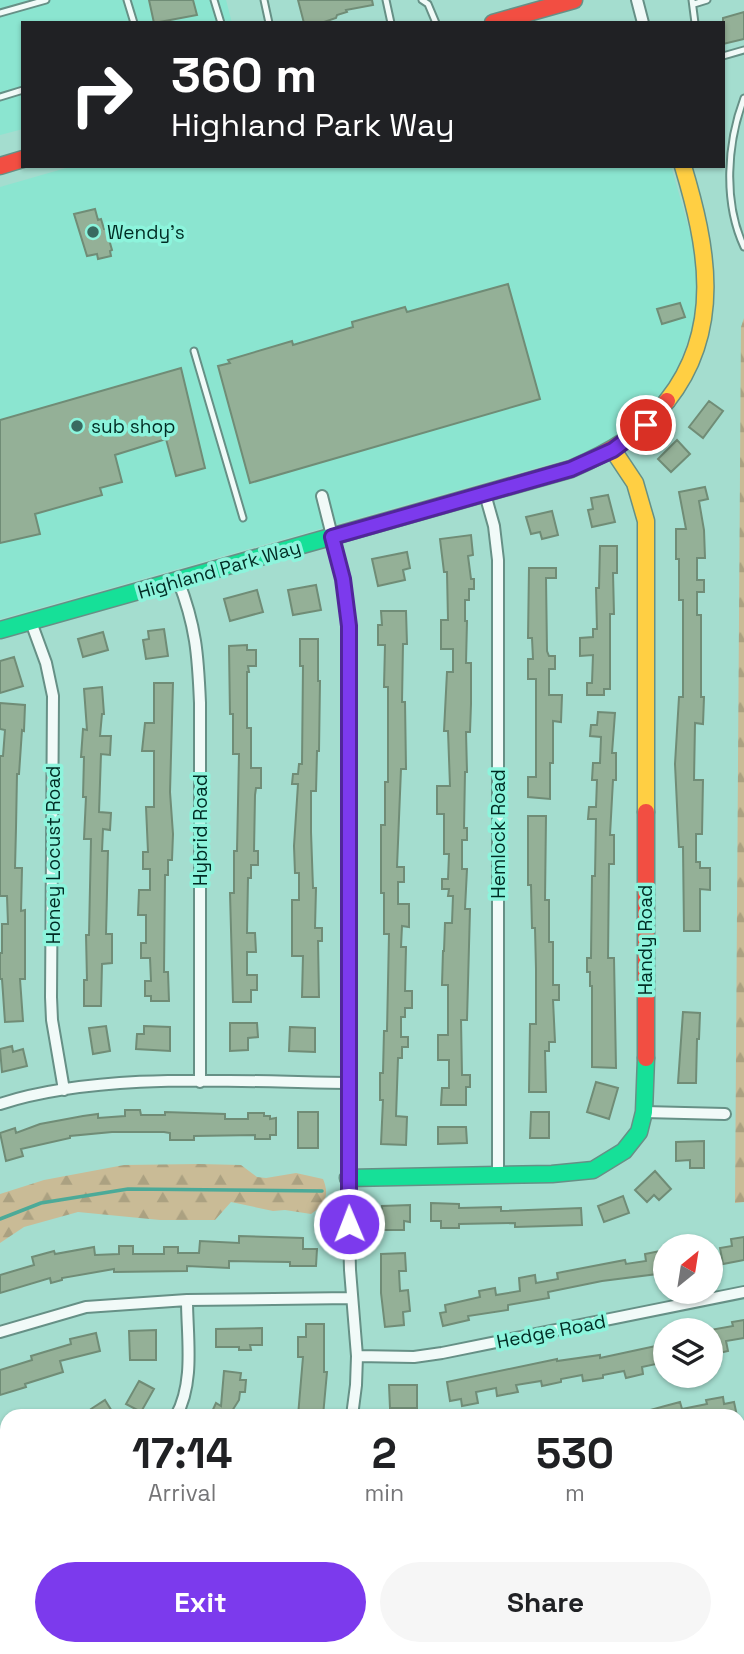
<!DOCTYPE html>
<html lang="en">
<head>
<meta charset="utf-8">
<style>
	body { margin:0; font-family:"Space Grotesk",sans-serif; background:#f6f6f6; color:#202124; height:100vh; display:flex; flex-direction:column; font-size:26px; white-space:nowrap }
	* { box-sizing:border-box; margin:0 }
	p { font-size:23px; color:#757577 }
	.icon { flex:none; width:38px; height:38px; fill:none; stroke:currentColor; stroke-width:2; stroke-linecap:round; stroke-linejoin:round }
	.map { position:relative; flex:1; overflow:hidden }
	.side { position:absolute; left:0px; top:1409px; width:746px; height:247px; display:flex; flex-direction:column; background:#fff; border-radius:21px 21px 0 0; box-shadow:0 2px 5px #0004 }
	.side>* { flex:none }
	.top-card { position:absolute; left:21px; top:21px; width:704px; height:147px; border-radius:0px; box-shadow:0 2px 5px #0004; background:#202124; color:#fff; overflow:hidden }
	.needle { width:46px; rotate:30deg }
	.controls { position:absolute; left:653px; top:1234px; display:grid; gap:14px }
	.controls a { display:grid; place-items:center; width:70px; height:70px; border-radius:50%; background:#fff; box-shadow:0 2px 5px #0004; font-size:35px }
	.pin { position:absolute; display:grid; place-items:center; width:60px; height:60px; color:#fff; margin:-30px; border:4px solid #fff; border-radius:50%; box-shadow:0 2px 7px #0007 }
	.me { position:absolute; width:77px; margin:-38px; rotate:359deg; stroke-linejoin:round; filter:drop-shadow(0 0 5px #0008) }
	.turn { display:flex; align-items:center; gap:24px; height:147px; padding:0 35px; font-size:32px }
	.turn .icon { width:91px; height:91px; stroke-width:2.5 }
	.turn b { display:block; font-size:49px; line-height:60px }
	.eta { display:flex; justify-content:space-evenly; align-items:center; height:119px; text-align:center }
	.eta b { font-size:42px; font-weight:800; line-height:49px }
	.cta { display:flex; gap:14px; margin-top:auto; padding:14px 35px }
	.cta a { flex:1; height:80px; border-radius:42px; background:#7c3aed; color:#fff; font-size:28px; font-weight:800; line-height:80px; text-align:center }
	.cta a+a { background:#f6f6f6; color:#202124 }
	.map>svg:first-child { display:block }
</style>
</head>
<body>
<div class="map">
<svg width="744" height="1654" viewBox="0 0 744 1654">
	<defs>
		<pattern id="forest-firs" width="22" height="20" patternUnits="userSpaceOnUse" patternTransform="scale(1.75)"><rect width="22" height="20" fill="#c9bb96"/><path d="M5 1l3.5 6h-7zM16 11l3.5 6h-7z" fill="#aba181"/></pattern>
	</defs>
	<rect width="100%" height="100%" fill="#a4ddcf"/>
	<path fill="#8be5d0" d="M0,0H226L232,23H23V129L0,135Z
		M73,166H671L695,250L700,285L693,328L676,372L655,403L620,435L582,455L0,619V187Z"/>
	<path fill="url(#forest-firs)" d="M744,318V1202L735,1203L741,327Z
		M199,1164L241,1165L257,1177L266,1178L296,1173L323,1179C330,1195 325,1205 311,1214L285,1210L273,1211L231,1202L215,1220H160L78,1212L24,1227L0,1243V1194L44,1180L124,1165Z"/>
	<g fill="none" stroke-linecap="round" stroke-linejoin="round">
		<path stroke="#4caa98" stroke-width="3.5" d="M0,1219L41,1203L128,1189L322,1191"/>
	</g>
	<path fill="#94b097" stroke="#708c76" stroke-width="2" d="M149,0H193L197,15L154,23Z
		M298,0H372L373,5L346,10L347,12L337,15L336,18L321,23H304Z
		M744,12V39L723,44V18Z
		M95,209L98,220L101,219L104,229H106L112,250L110,251L111,256L98,259L97,254L87,256L74,214Z
		M508,284L540,399L250,483L218,366L230,363L228,360L292,341L293,345L353,327L352,322L405,307L407,312Z
		M680,303L685,317L662,324L657,309Z
		M181,368L205,468L176,476L166,439L115,455L122,482L100,488L102,495L35,514L40,534L0,543V420Z
		M709,401L723,411L703,438L689,427Z
		M677,440L690,454L671,472L658,459Z
		M705,487L708,499L699,501L704,530L705,558H697V580H704V592H697V615H701V697H704L703,724L695,723L694,780H703L702,834H696V862H700V868H710V890L700,889V931H684L683,847H679L675,764L679,697H683V600H679V559H676V529H686L679,492Z
		M608,495L615,522L592,527L588,510L593,509L591,498Z
		M552,511L558,535L542,539L540,532L531,534L526,517Z
		M471,535L473,555L468,556L471,579H474V589H469V600H465V621H467L466,663H471V704L470,732H466L467,772H465L464,828H467V840H462V869H467L465,909H470L467,1020H461L462,1075H470V1087H466V1105H441L442,1088H449V1060H438V1035H448V985H442L443,951H444L445,923H452L453,896H448L449,889H442V879H448L449,854H444V814H437V786H450L448,731H444L447,672H453V649H441V620H448L447,572H444L440,539Z
		M600,546H617V573H613L614,614H610V689H604V695H587V683H592L593,655L580,656V638L593,637V629H597L596,588H599Z
		M407,552L410,568L403,570L405,580L378,586L372,559Z
		M529,568H556V578H546L547,651L549,656H555V669H549V695H562L561,722L553,721V763H550V799L528,797V777H536V679H528V659H533L532,638H528Z
		M316,585L321,610L293,615L288,590Z
		M257,590L263,612L230,621L224,599Z
		M381,611H406L407,644H403L402,702H405L406,769H401L397,867H404V882H398V904H409V927L402,926L401,947H406L405,991H412V1008H405V1017H401V1037H408V1047H402V1058H398L396,1116L407,1117L406,1145L381,1144L383,1100H380V1073H383L384,1031H387L389,934H384V893H381V825H385V782H388V687H384L385,645H378V625H382Z
		M164,629L168,656L146,659L143,640L149,639L148,631Z
		M103,632L108,650L83,657L78,639Z
		M300,639H318V681H320L319,751H317L316,791H311V832L313,888H316L315,928H322V941H318L319,997H302L303,956H292V900H299V873H295L294,846L298,784H292L293,774H298L299,764H302L303,666H300Z
		M247,645V650H256V666H248L249,672H247V728H251V768H261V788H256L255,795L254,851H258V865H251V878H248L247,933H255L256,952H247V975H257V990H251V1002H233L230,893H234V851H237L239,754H233V714H230L229,646Z
		M14,657L23,686L0,693V661Z
		M154,683H173L170,792L173,834L172,860H168V875H165L164,972H168L169,1001H151V996H145V981H151L150,958H141V943H146V915H138L139,890H150V869H143V852H148L146,807H154V751H142L145,723H154Z
		M102,687L104,714H102L100,736H111L110,755L101,754L99,812L111,813L110,830L103,829L102,851H108L106,934H112V963L102,964L101,1006H84V980H87L86,935H89L91,839H84L86,797H83L84,757H81L83,729L87,730L84,689Z
		M0,703L25,705L24,731L22,730L19,774H17L16,828L15,868H22L21,911L25,910V979H20L23,1021L5,1022L2,979H0V953H2V924H8L7,896H0V756H3L5,730L0,729Z
		M598,712L615,713L612,753H616V780H613L610,835H614V864H609L608,958H614L616,1068L592,1067V986H590V972H587V958H591L592,876H595L596,819H588L589,807H596L597,780H592L593,763H600L601,737L590,736L591,725H597Z
		M528,816H546L545,900H549V942H553V985H559V1000H553L555,1042H549V1051H545L546,1092H529L530,1024H536V969L535,928H532L531,885H528Z
		M683,1012L700,1013L699,1039H697L696,1083H678Z
		M230,1023H257L258,1037L248,1038V1050L230,1051Z
		M106,1026L110,1051L93,1054L89,1028Z
		M144,1026L170,1027V1051L136,1049L137,1034H144Z
		M290,1027L315,1028V1052L289,1051Z
		M12,1046L13,1052L23,1049L27,1066L2,1072L0,1049Z
		M596,1082L618,1088L609,1119L587,1112Z
		M125,1110H140L141,1115H165V1112L225,1114V1119H248V1113H264V1116H270V1119L276,1118V1135H270V1139H255V1135L194,1136V1140H170V1133L164,1132H112L70,1136V1138L21,1149L23,1156L6,1161L0,1133L15,1128L16,1133L40,1124L83,1116L98,1114V1118L125,1116Z
		M298,1112H318V1148H298Z
		M531,1112H549V1138H530Z
		M438,1127H466L467,1143L438,1144Z
		M704,1141V1168H690V1160L676,1161V1142Z
		M655,1171L671,1189L659,1200L654,1195L647,1202L635,1190Z
		M623,1196L629,1213L604,1222L598,1206Z
		M431,1203L459,1204V1208L501,1207V1211L581,1208L582,1225L515,1227V1223L459,1224V1228H441V1221H431Z
		M410,1205V1222L404,1221V1230H383L382,1206Z
		M239,1236L303,1238V1249H317L316,1266H290V1262L229,1261V1268L187,1266V1271L114,1272V1269L62,1278V1280L51,1283L50,1278L0,1293V1275L34,1265L32,1257L54,1251L55,1254L94,1247L95,1255L119,1254V1246H133V1254H164V1247H178V1253H199L200,1241L239,1243Z
		M744,1237V1260L723,1264L720,1248L732,1246L731,1239Z
		M665,1250V1273L602,1281L548,1292L549,1298L508,1305V1310L468,1316L469,1320L443,1326L440,1313L446,1312L445,1305L480,1297L479,1291L495,1288L496,1295L520,1291L519,1278L535,1275L536,1283L558,1279L557,1273L625,1260L626,1264L646,1261L645,1254Z
		M405,1253L406,1271H399L400,1291L408,1290L410,1311L403,1312L404,1325L385,1327L381,1293V1254Z
		M744,1320V1338L726,1341L728,1351L710,1355V1330L733,1326L732,1322Z
		M306,1324H324V1372H327L323,1416H298L303,1357H298V1337H306Z
		M262,1328V1345H250L251,1350H239V1347H216V1329Z
		M156,1330V1360H130L129,1331Z
		M96,1333L100,1351L60,1361L63,1372L25,1384L26,1387L0,1395V1370L32,1360L31,1356L71,1344L70,1339Z
		M665,1344V1362L642,1367L643,1374L626,1378L624,1371L603,1375V1378L583,1381L582,1375L561,1379V1382L542,1386L541,1381L516,1385L518,1392L497,1396L496,1388L476,1392L478,1403L462,1406L461,1399L450,1401L447,1382L557,1359V1361L600,1355V1358Z
		M224,1371L241,1373L240,1380H246L245,1392H240L239,1400L232,1411L242,1416H210L216,1403L221,1406Z
		M139,1381L154,1389L141,1412L126,1404Z
		M389,1385H417V1408H390Z
		M723,1397L724,1404L734,1402L737,1416H643V1412L665,1406L680,1402L682,1409L707,1404L706,1400Z
		M105,1400L115,1416H95L91,1409Z"/>
	<g fill="none" stroke-linecap="round" stroke-linejoin="round">
		<g stroke="#669086" stroke-width="9">
			<path id="lane" d="M127,0L134,23
				M214,0L221,23
				M264,0L269,23
				M386,0L391,23
				M422,0L428,4L436,23
				M692,0L695,23
				M694,4L707,0
				M0,13L46,0
				M723,56L744,50
				M0,97L23,90
				M744,98C727,143 723,202 744,247
				M194,351L243,518"/>
		</g>
		<g stroke="#669086" stroke-width="14">
			<path id="street" d="M637,0L643,23
				M485,494L494,526L498,560V1174
				M322,496L343,579L349,626L347,1157L350,1270L357,1356L356,1385L352,1416
				M178,580C196,626 198,655 200,703V1082
				M31,622L46,663L53,696L51,997L52,1020L64,1090
				M0,1104C103,1071 240,1082 348,1083
				M644,1112L725,1114
				M0,1332L86,1307L187,1300L352,1298
				M357,1356L414,1357L442,1353L744,1292
				M176,1416C195,1382 187,1337 187,1300
				M738,1448L744,1447
				M738,1606L744,1605
				M71,1648L73,1654
				M234,1654L238,1648
				M521,1654L546,1648"/>
		</g>
		<g stroke="#669086" stroke-width="19">
			<path id="fast" d="M0,630L334,536
				M348,1178L552,1174L593,1170L624,1151L639,1132L644,1112L646,1058"/>
		</g>
		<g stroke="#669086" stroke-width="19">
			<path id="slow" d="M667,401C724,329 707,246 683,166
				M613,450L635,483L646,521V812"/>
		</g>
		<g stroke="#669086" stroke-width="19">
			<path id="jam" d="M493,23L574,0
				M0,166L23,159
				M334,536L571,469C610,452 641,435 667,401
				M646,812V1058"/>
		</g>
		<use href="#lane" stroke="#f1faf8" stroke-width="5"/>
		<use href="#street" stroke="#f1faf8" stroke-width="10"/>
		<use href="#fast" stroke="#16e098" stroke-width="16"/>
		<use href="#slow" stroke="#ffcf43" stroke-width="16"/>
		<use href="#jam" stroke="#f24e42" stroke-width="16"/>
	</g>
	<g fill="none" stroke-linecap="round" stroke-linejoin="round">
		<g stroke="#51269a" stroke-width="18">
			<path id="route" d="M349,1224V626L343,579L332,537L571,469L613,450L646,425"/>
		</g>
		<use href="#route" stroke="#7c3aed" stroke-width="12"/>
	</g>
	<g fill="#396a60" stroke="#8df4dc" stroke-width="2.5">
		<circle cx="93" cy="232" r="7"/>
		<circle cx="77" cy="426" r="7"/>
	</g>
	<g text-anchor="middle" stroke-width="7" stroke-linejoin="round" paint-order="stroke">
		<g font-size="19" fill="#002c24" stroke="#8df4dc" text-anchor="start">
			<text x="107" y="239">Wendy's</text>
			<text x="91" y="433">sub shop</text>
		</g>
		<g font-size="19" fill="#002c24" stroke="#8df4dc">
			<text transform="translate(219 569) rotate(-16)" y="7">Highland Park Way</text>
			<text transform="translate(200 830) rotate(-90)" y="7">Hybrid Road</text>
			<text transform="translate(498 834) rotate(-90)" y="7">Hemlock Road</text>
			<text transform="translate(53 855) rotate(-90)" y="7">Honey Locust Road</text>
			<text transform="translate(645 940) rotate(-90)" y="7">Handy Road</text>
			<text transform="translate(551 1331) rotate(-11)" y="7">Hedge Road</text>
		</g>
	</g>
</svg>
<div class="controls">
<a><svg class="needle" viewBox="-14 -14 28 28"><path d="M0-13l5 13h-10z" fill="#e53935"/><path d="M0 13l5-13h-10z" fill="#757577"/></svg></a>
<a><svg class="icon" aria-label="layers" viewBox="0 0 24 24"><path d="M12 4l9 5-9 5-9-5zM3 14l9 5 9-5"/></svg></a>
</div>
<div class="pin" style="left:646px;top:425px;background:#d93025"><svg class="icon" aria-label="arrive" viewBox="0 0 24 24"><path d="M6 21V4h12l-3 4 3 4H6"/></svg></div>
<svg class="me" style="left:349px;top:1224px" viewBox="-20 -20 40 40"><circle r="17" fill="#7c3aed" stroke="#fff" stroke-width="3"/><path d="M0-11L8 9 0 5-8 9z" fill="#fff"/></svg>
<div class="top-card">
<div class="turn"><svg class="icon" aria-label="right" viewBox="0 0 24 24"><path d="M7 20v-9h11M14 6l5 5-5 5"/></svg><div><b>360 m</b>Highland Park Way</div></div>
</div>
<section class="side">
<div class="eta">
<div><b>17:14</b><p>Arrival</p></div>
<div><b>2</b><p>min</p></div>
<div><b>530</b><p>m</p></div>
</div>
<div class="cta"><a>Exit</a><a>Share</a></div>
</section>
</div>
</body>
</html>
